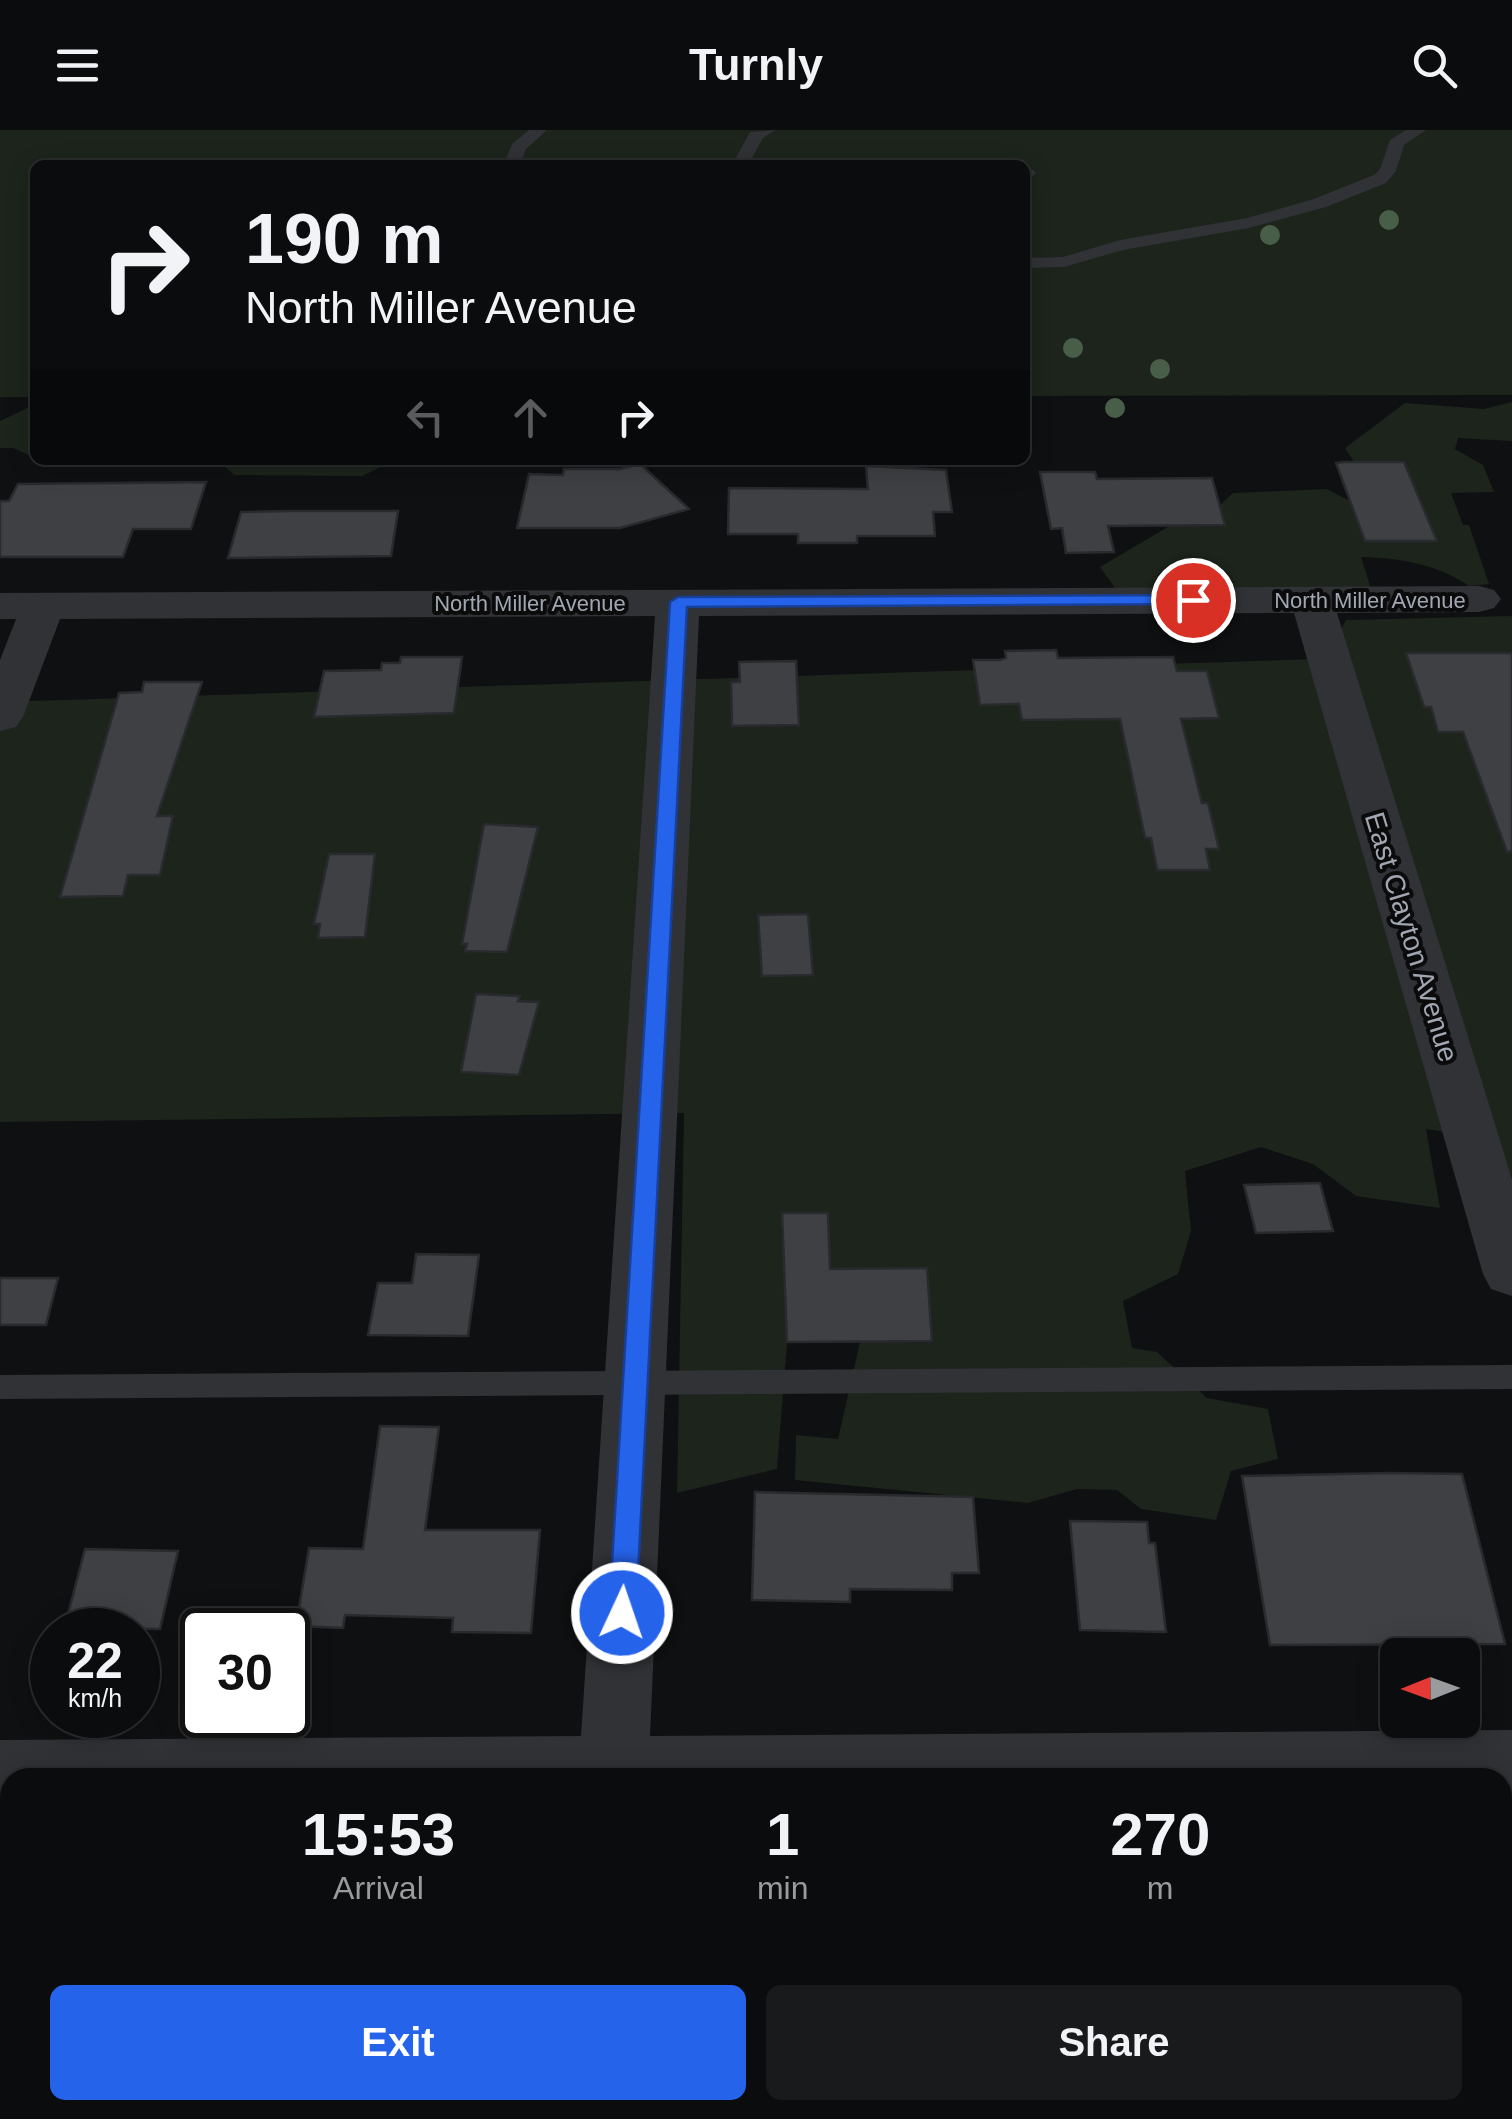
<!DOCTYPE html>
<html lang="en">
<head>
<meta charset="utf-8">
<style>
	body { margin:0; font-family:Helvetica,sans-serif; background:#191a1b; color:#f1f3f6; height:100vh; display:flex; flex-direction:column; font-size:38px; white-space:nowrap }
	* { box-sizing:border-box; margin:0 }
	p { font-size:32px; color:#9a9b9d }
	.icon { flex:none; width:55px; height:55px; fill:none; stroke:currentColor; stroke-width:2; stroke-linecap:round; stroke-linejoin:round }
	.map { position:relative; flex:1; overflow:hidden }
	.side { position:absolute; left:0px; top:1638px; width:1512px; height:352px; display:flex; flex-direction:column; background:#0b0c0d; border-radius:30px 30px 0 0; box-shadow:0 5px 25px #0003,0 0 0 2px #2b2c2e }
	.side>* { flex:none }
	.top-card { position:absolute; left:30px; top:30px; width:1000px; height:305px; border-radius:15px; box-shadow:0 5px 25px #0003,0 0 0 2px #2b2c2e; background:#0b0c0d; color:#f1f3f6; overflow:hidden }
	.needle { width:65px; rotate:269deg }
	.tools { position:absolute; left:1380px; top:1508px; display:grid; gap:20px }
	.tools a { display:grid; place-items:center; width:100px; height:100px; border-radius:15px; background:#0b0c0d; box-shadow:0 5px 25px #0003,0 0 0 2px #2b2c2e; font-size:50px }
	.speed { position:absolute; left:30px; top:1478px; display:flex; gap:20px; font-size:50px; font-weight:700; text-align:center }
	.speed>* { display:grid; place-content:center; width:130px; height:130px; border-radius:50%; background:#0b0c0d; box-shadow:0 5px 25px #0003,0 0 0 2px #2b2c2e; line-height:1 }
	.speed small { font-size:25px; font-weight:400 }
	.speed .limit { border:5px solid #111; border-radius:15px; background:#fff; color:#111 }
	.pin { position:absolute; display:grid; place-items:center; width:85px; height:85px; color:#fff; margin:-42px; border:5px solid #fff; border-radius:50%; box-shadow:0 2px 10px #0007 }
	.me { position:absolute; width:110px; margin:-55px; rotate:3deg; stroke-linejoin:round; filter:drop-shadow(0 0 8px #0008) }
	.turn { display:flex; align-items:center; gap:35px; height:210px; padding:0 50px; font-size:45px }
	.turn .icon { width:130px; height:130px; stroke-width:2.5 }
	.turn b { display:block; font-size:70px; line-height:85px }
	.lanes { display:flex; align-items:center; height:95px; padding:0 50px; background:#0003; justify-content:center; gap:50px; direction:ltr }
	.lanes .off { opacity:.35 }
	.eta { display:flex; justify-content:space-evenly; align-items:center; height:170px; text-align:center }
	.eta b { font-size:60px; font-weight:700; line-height:70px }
	.primary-button { display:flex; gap:20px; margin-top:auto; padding:20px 50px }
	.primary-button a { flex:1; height:115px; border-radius:15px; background:#2563eb; color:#fff; font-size:40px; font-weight:700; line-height:115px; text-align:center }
	.primary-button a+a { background:#191a1b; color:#f1f3f6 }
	header { display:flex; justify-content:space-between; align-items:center; height:130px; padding:0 50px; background:#0b0c0d; font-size:45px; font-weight:700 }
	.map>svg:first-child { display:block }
</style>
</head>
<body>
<header><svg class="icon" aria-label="menu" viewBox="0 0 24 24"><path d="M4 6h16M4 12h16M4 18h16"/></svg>Turnly<svg class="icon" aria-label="search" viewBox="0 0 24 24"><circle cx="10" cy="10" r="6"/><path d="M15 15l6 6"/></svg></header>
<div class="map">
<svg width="1512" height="1989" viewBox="0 0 1512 1989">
	<rect width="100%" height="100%" fill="#0f1011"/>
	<path fill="#1c241c" d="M0,0H1512V265L1025,266V35H35V267H0Z
		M1512,272V311L1458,308L1455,319L1483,335L1494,362L1451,363L1463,395H1469L1489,454L1469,456C1437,434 1400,428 1361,427L1371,459L1120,465L1100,437L1171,395H1225L1220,375L1233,363L1327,359L1350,371L1365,411H1436L1404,332H1354L1345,318L1405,273L1484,279Z
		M35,274V328L13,318H0V291Z
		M218,330H396L362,346L234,345Z
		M1512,486V1048L1497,1010L1426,999L1440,1078L1356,1066L1313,1034L1261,1017L1185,1041L1191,1101L1178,1144L1123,1171L1132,1218L1157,1222L1207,1268L1268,1279L1278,1329L1231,1341L1216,1390L1141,1379L1117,1360L1077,1359L1028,1373L795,1350L796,1305L838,1309L860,1212L932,1210L927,1139L785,1140L787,1213L777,1339L677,1363L684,983L0,992V572L1345,528L1337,507L1346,490Z"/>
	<path fill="#3e4044" stroke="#292a2d" stroke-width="2.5" d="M1343,332H1404L1437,411H1365L1336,333Z
		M640,334L689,379L620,398H517L529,344L563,345L564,339H620Z
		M866,336L946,340L952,382H933L935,406H857V413H798V404H728L729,358L868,359Z
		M1040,342H1095L1097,349L1212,348L1225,395L1108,396L1114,422L1066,423L1062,398L1051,399Z
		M206,352L191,399H133L123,427H0V371H9L18,354Z
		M289,381H398L391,426L228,428L241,382Z
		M1056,520L1058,528L1173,527L1177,541H1207L1219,588L1181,589L1202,673H1208L1219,719H1206L1210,740H1157L1151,708H1145L1120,589L1022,590L1019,574L980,575L973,530H1000L1006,528L1005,521Z
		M1406,523H1512V721L1507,722L1463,602H1438L1431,577H1424Z
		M401,527H462L454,583L314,587L324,541L381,540L382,533H400Z
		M796,531L799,595L732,596L731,552H740L739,532Z
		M144,552H202L157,686H173L160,745H128L123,766L60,767L119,563L142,562Z
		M484,694L538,697L507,822L465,821L467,814H462Z
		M329,724H375L365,807L318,808L320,794H314Z
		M808,784L813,845L762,846L758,785Z
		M476,864L520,866L518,871L539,872L519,945L461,942Z
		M1320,1053L1333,1101L1256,1103L1244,1055Z
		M782,1083H828L830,1139L927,1138L932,1211L787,1212Z
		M416,1124L479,1125L468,1206L368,1205L378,1153H412Z
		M0,1148H58L46,1195H0Z
		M380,1296L439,1297L425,1400H540L531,1503L452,1502L453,1488L345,1485L343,1498L296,1496L309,1418L363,1419Z
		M1389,1343L1462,1344L1505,1514L1270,1515L1242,1346Z
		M755,1362L973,1367L979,1443H952V1460L850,1459V1472L752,1470Z
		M1070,1391L1147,1392L1149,1413H1155L1166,1502L1080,1500Z
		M85,1419L178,1421L160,1499L101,1498L103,1493L66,1492Z"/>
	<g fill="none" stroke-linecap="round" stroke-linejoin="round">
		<path fill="#303236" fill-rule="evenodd" d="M529,0H547L526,19L522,29L525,35H509L506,29L512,14Z
			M775,0L763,8L748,35H732L750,2Z
			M1406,0H1426L1404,15L1396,41L1386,53L1326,77L1249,98L1123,120L1064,137L1025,138V128L1063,127L1120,110L1247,88L1314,69L1374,45L1380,39L1390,10Z
			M1025,40H1034L1036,44L1025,50Z
			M1512,1235V1259L0,1269V1245Z"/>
		<path fill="#303236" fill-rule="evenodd" d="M1479,456L1494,460L1501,469L1494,478L1479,482L1337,483L1512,1049V1166L1491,1159L1483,1144L1294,483L699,486L650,1606L1512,1600V1660H1502V1648H10V1672H0V1610L581,1606L655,486L60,489L23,587L16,597L0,601V530L16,489H0V463Z
			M559,1980H637V1989H559Z"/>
	</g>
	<g fill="#495e49">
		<circle cx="1389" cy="90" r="10"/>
		<circle cx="1270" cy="105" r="10"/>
		<circle cx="1073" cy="218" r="10"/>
		<circle cx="1160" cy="239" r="10"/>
		<circle cx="1115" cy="278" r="10"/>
	</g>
	<path fill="#2563eb" stroke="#184099" stroke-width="2.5" d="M1193,465L1200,467V474L687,477L636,1483L632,1491L622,1495L613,1491L609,1483L670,472L678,467Z"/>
	<g text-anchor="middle" stroke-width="8" stroke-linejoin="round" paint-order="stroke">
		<g font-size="22" fill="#a0a7b2" stroke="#0b0b0c">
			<text x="1370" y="478">North Miller Avenue</text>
			<text x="530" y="481">North Miller Avenue</text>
		</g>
		<g font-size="28" fill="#a0a7b2" stroke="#0b0b0c">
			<text transform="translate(1412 807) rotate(73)" y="10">East Clayton Avenue</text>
		</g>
	</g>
</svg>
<div class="tools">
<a><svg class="needle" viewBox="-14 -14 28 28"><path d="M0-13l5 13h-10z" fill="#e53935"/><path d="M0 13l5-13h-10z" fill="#9a9b9d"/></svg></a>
</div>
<div class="speed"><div>22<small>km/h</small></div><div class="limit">30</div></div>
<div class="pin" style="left:1193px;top:470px;background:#d93025"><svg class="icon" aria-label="arrive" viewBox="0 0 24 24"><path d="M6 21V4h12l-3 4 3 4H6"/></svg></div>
<svg class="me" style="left:622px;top:1483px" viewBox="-20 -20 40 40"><circle r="17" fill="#2563eb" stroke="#fff" stroke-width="3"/><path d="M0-11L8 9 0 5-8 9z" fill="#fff"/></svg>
<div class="top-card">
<div class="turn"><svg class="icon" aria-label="right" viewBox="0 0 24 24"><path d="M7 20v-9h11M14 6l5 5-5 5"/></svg><div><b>190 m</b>North Miller Avenue</div></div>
<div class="lanes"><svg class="icon off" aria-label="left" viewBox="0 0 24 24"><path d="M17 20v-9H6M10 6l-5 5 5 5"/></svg><svg class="icon off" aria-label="ahead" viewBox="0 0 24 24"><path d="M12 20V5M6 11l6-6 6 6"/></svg><svg class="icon" aria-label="right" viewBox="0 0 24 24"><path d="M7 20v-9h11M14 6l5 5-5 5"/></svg></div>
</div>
<section class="side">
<div class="eta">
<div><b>15:53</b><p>Arrival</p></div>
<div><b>1</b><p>min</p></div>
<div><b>270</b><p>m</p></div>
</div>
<div class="primary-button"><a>Exit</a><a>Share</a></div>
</section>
</div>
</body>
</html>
